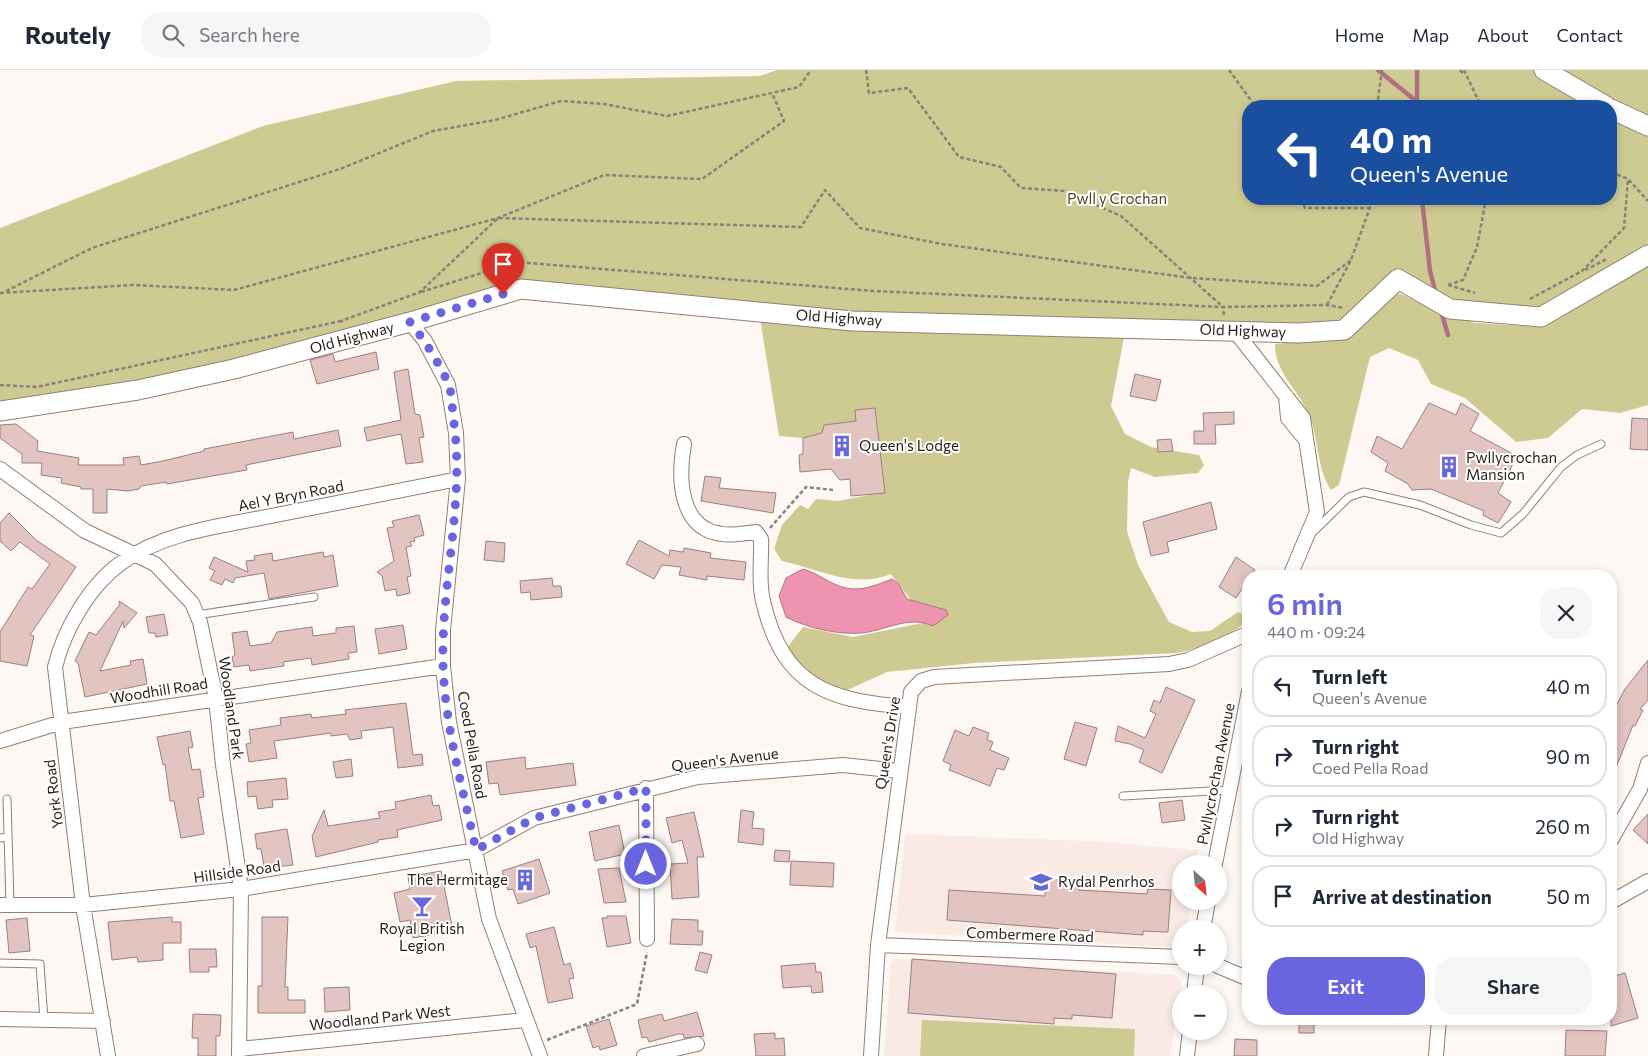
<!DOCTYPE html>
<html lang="en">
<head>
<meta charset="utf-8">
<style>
	body { margin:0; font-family:Commissioner,sans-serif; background:#f6f6f7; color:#1f2937; height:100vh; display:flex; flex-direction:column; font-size:19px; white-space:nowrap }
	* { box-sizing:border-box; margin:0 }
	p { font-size:16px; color:#747a83 }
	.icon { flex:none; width:28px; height:28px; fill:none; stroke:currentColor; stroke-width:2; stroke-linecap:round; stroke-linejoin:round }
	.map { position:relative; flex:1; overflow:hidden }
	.side { position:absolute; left:1242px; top:500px; width:375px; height:455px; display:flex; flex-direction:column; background:#fff; border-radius:20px; box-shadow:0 2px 8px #0003 }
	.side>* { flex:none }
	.banner { position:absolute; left:1242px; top:30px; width:375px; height:105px; border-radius:20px; box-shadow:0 2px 8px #0003; background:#1a4fa0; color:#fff; overflow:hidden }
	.needle { width:32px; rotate:153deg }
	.controls { position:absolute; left:1172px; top:785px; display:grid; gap:10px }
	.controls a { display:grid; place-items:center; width:55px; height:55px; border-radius:50%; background:#fff; box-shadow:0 2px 8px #0003; font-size:25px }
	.pin { position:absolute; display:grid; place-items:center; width:42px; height:42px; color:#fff; margin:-51px -21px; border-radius:50% 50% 50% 0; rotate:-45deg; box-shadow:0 0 5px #0007 }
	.pin .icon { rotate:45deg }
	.me { position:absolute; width:55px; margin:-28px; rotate:0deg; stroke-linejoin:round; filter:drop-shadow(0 0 4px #0008) }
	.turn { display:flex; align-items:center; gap:18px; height:105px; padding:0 25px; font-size:22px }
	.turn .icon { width:65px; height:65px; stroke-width:2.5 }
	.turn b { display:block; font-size:35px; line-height:42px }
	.round { display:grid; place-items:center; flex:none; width:52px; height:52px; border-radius:20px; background:#f6f6f7 }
	.summary { display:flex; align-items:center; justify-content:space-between; height:85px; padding:0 25px }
	h1 { font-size:30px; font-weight:600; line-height:38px; color:#6865de }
	.primary-button { display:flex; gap:10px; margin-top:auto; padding:10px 25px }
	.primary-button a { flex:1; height:58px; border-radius:20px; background:#6865de; color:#fff; font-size:20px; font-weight:600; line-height:58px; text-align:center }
	.primary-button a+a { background:#f6f6f7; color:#1f2937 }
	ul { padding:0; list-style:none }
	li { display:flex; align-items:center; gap:15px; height:62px; margin:0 10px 8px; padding:0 15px; border:2px solid #e0e1e3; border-radius:20px }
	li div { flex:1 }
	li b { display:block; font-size:19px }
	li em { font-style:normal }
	header { display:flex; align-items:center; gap:30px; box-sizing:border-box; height:70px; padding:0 25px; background:#fff; border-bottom:1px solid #e0e1e3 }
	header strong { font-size:24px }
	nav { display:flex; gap:28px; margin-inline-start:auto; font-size:18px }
	.search { width:350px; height:45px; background:#f6f6f7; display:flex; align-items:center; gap:12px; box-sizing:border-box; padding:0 18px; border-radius:20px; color:#747a83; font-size:19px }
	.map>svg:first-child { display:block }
</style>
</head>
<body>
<header>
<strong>Routely</strong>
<div class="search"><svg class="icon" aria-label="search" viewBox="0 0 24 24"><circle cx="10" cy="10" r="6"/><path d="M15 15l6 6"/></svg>Search here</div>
<nav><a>Home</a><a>Map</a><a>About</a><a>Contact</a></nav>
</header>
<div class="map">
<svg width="1648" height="986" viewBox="0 0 1648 986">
	<rect width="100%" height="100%" fill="#fef8f5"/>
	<path fill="#f9ebe4" d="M905,764L1091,771L1198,780L1196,794H1181V831H1191L1187,859H1181V878L895,862Z
		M894,889L1176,905L1181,912L1170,986H884L891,894Z"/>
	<path fill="#cecb92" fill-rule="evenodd" d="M777,0H1648V185L1541,247L1450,239L1398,209L1344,260L1126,257L1111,336L1125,364L1151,377L1199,385L1204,395L1198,403L1155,407L1131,398L1128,412L1127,461L1138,495L1169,552L1192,562L1210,561L1238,542L1245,544L1247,550C1229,569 1202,577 1178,583L974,593L887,602L834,626L783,583L803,557L853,567L942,549L913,533L891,504C853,519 820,499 782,491L774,479L782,455L800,435L808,439L816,429L838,431L885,422L875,338L855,340L856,351L824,355L822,363L803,368L779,366L759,242L521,219L410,252L0,341V158L263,56L456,11L760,6ZM1249,36H1611V129H1249Z
		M1648,196V335L1620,343L1582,339L1548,368L1516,372L1465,328L1431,314L1418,290L1389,278L1370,287L1339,415L1331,420C1317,399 1319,373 1311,350C1302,323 1274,303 1275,274L1348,266L1399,223L1431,238L1475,253L1543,257Z
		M922,950L1135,959L1134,986H920Z"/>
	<path fill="#ee94b1" stroke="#b27183" d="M803,499C818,503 831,515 846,518C861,522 879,514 892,509L898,513L907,529L946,540L948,545L933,556C909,545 887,560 862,563C838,565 807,558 786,547L779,526L786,508Z"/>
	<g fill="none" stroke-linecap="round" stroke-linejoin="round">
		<path stroke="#b27183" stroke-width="4.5" d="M1378,0L1416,31
			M1417,36V0
			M1422,129L1430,201L1436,224
			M1441,241L1448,265"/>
	</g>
	<path fill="#e2c4c0" stroke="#9b7f7c" d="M376,282L379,299L317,314L310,290L333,284L335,292Z
		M408,299L415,344L420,345L424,367L419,368L423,392L406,394L401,364L367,371L364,358L401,350L394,302Z
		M1135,304L1161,310L1156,331L1130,326Z
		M1429,333L1456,345L1461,333L1479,344L1470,361L1517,386L1498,423L1511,432L1498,453L1483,445L1484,441L1431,419L1412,420L1408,414L1385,401L1388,393L1371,382L1377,366L1402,379Z
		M875,338L885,423L851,426L850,409L840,410L831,399L800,402L799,385L803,384V368L822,363L824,355L856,351L855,340Z
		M1234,342V354L1215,355L1216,374H1194V361H1204L1203,343Z
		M1632,348L1648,349V380L1630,379Z
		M16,354L38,371L37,381L79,388L78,395H124L123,388L139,386L141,395L163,391L204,381V379L293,362L294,369L338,360L341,376L246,395L247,400L235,402L167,414L166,412L141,416L139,419L128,421L107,419V443H93V419H81V417L61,413L62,408L41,405L42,393H22V384L0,368V355Z
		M1171,369L1173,381L1158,382L1157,370Z
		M705,406L721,408L719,418L776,423L773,443L701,431Z
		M1211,432L1217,459L1167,472L1169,482L1151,486L1143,452Z
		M9,443L36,470L76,497L30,565L34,566L27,596L0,591V562L28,517L32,519L50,494L20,472L11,481L0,471V453Z
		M419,445L424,465L414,468L415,471L410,472L412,476L406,477L411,506L407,507L410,523L397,526L396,519L385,521L382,506L377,502L394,491L387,458L394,457L392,451Z
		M639,470L669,486L670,480L683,482L684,478L711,483L710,488L746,492L744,510L707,506V510L679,505L681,497L662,495L654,509L626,494Z
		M486,471L505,473L504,492L484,490Z
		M323,482L324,487L333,485L338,516L269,529L264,503L235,508L233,513L225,509L222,515L210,510L215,501L209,498L214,487L248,502L246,491L255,490L254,486L272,483L273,491Z
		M1236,487L1255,500L1236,528L1219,517Z
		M552,508L553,516H561L562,527L531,530L530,522L521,523L520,511Z
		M119,531L137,543L124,558L123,551L100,601L131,595L130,591L143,589L147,614L85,627L78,593L75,591L89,562L96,565L120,534Z
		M164,544L168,565L156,567L155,563H149L146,547Z
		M403,555L407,579L379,584L375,559Z
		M354,556L357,582L348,583L349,589L312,595L311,588L283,592L284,596L250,601L249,595L234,597L232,587L235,585L232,563L247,561L250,576L271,573L277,562L312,557L313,566L336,563V558Z
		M1648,590V630L1640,639L1643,640L1635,656L1633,655L1611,710V630L1617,634L1625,619Z
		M1166,617L1195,630L1162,703L1139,692L1144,680L1130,674L1115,671L1118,656L1145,668L1156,644L1150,641L1154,630L1160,633Z
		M406,633L413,685L422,684L423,695L398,698L393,657L361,661L362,668L350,670L347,664L331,666V663L274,671L277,688L249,692L246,674L251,673L249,660L281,655L280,648L311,644L312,648L346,644L345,640Z
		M1075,652L1097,658L1086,696L1064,689Z
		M973,657L989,663L987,670L993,672L990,680L1009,688L1004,700L997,698L990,716L949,700L951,695L943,691L955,660L969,666Z
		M190,661L193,677L188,678L192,700L200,699L204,727L198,728L204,764L181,768L174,731H170L165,694L163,695L157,667Z
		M525,687L526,699L573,693L576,715L500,725L498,713L489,714L486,692Z
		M351,689L353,706L336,708L333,692Z
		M286,708L288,729L272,730L273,737L258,739L256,726L248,727L247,712Z
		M431,725L433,736L439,735L442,750L397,760L398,767L378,770V772L316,787L312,766L324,740L328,756L380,748L378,742L396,739L395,732Z
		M1182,730L1185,750L1162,753L1159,733Z
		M741,740L754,742L752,758L764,759L763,775L738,772Z
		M694,742L704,787H697L699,827L672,829L670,794L688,793L682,770L672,773L666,748Z
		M1648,744V774L1633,760Z
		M619,755L625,784L595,791L589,762Z
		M287,759L293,795L275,797V794L264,796L261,779H257L255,764Z
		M775,780L790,781L789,792L774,791Z
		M539,789L550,823L518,834L513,819L508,820L502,801Z
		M791,791L834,793L833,817L790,815Z
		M619,798L626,832L604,833L598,799Z
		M441,801L453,861L413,868L410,850L400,852L394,823L410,819L408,807Z
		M1046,809L1080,811L1079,820L1147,824L1148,819L1171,820L1168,862L1143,861V865L947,850L949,820L1045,826Z
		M607,846H626L631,873L607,877L602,848H607Z
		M172,847V852H181V873H163V890L138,892L137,887L112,890L108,852Z
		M262,847H288L285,917H288V930H305V943H258V916H262Z
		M27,848L30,881L9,883L6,850Z
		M672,849L698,850V861H703L702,875L670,874Z
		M554,857L564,895L570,893L574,908L569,909L573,928L548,933L536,876L530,878L526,864Z
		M189,879H216L217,897H209V902H190Z
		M700,882L712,885L707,903L695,900Z
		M912,889L1116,904L1112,948L1072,945V949L1054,948V954L908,943Z
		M815,893L816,902H821L823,922L812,923L811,916L783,918L781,896Z
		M1625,903L1638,948L1611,956V907Z
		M349,917L350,940L325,942L324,918Z
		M697,942L704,966L684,968L683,964H678L649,972L647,967L642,968L638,950L662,944L664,951Z
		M193,944L221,945L220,966H216V986H198V968H192Z
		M609,949L617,975L600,980L599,976L593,978L586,956Z
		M1314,952V963H1299V953Z
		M1566,960L1607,961L1605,986H1565Z
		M775,963V969L784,968L785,986H756L754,964Z
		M1235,969L1257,970V986H1234Z"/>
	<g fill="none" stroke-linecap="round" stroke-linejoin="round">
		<g stroke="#947d70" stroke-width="9">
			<path id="lane" d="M1312,463L1349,427L1364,422L1420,435L1471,455L1501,463L1523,444L1561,397L1577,385L1601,374
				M197,545L314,527
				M1123,726L1229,720
				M7,729L10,835
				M0,768L8,767
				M0,893L40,894L44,950"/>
		</g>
		<g stroke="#947d70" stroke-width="16">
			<path id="street" d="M410,252L425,271L448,315L456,363L458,409L443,560V596L449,652L489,849L540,986
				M1235,261L1303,348L1317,442L1290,506
				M1286,326L1288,348L1306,370
				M684,374C678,408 679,459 722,464C733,466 745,463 756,462L761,469C762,488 758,512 763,531C783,617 829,631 909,637
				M0,399L85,461L155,494L192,533L200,552L216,629L223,695L241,819L239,986
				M0,671L62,652L443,596
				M646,718L647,869
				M1611,770L1640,719L1648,693
				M1215,794L1249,621
				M1611,832L1648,811
				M0,835H83L241,819L476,780L534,748L698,707L843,695L899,701
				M1203,859L1208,831
				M878,875L1181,887
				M1218,896L1249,909
				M1194,924L1197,896
				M0,949L103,951
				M239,979L525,950
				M108,986L83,835L55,597C64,560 89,516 121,493C165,461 223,456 276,445C336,433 397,421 458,409
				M644,986L697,974
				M871,986L878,875L911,622L921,611L934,607L1169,594L1188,590L1249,563
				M1187,986L1190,961
				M1436,986L1439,949"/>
		</g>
		<g stroke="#947d70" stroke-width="21">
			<path id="secondary" d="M1544,0L1606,36
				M1611,39L1648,56
				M0,341L138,320L234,299L410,252L521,219L852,251L1298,263L1344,260L1398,209L1450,239L1541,247L1648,185"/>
		</g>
		<path stroke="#89817c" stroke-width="2.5" stroke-dasharray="4 2.5" stroke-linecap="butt" d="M866,0L869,23L908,18L959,87L1001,97L1021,118L1064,121L1121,146L1222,236
			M1229,0L1255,36
			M1460,0L1464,5
			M1464,0L1481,36
			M1377,36L1382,0
			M1611,102L1628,109L1648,131
			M1301,129L1305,138H1369
			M1585,200L1607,189
			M1448,215L1475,223
			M1448,215L1463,210L1477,177L1486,129
			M6,221L92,178L340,99L433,61L495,50L561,31L604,34L667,46L799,17L811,0
			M421,222L517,192L873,221L1223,237
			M0,223L133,215L234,220L498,148L604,105L702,109L784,51L772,23
			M1530,229L1582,201L1624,158L1628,109
			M1327,235L1351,190L1373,129
			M1224,245L1223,237L1327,235L1344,238
			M343,252L341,251L420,222L498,148L801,157L825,120L860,158L942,174L1191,208L1317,216L1351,190
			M0,315L37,317L341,251
			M770,458L806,417L833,420
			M547,970L637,934L647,882"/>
		<use href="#lane" stroke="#fff" stroke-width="7"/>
		<use href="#street" stroke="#fff" stroke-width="14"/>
		<use href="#secondary" stroke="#fff" stroke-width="19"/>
	</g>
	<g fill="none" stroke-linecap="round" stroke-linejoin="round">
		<path stroke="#6865de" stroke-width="9" stroke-dasharray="0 16.2" d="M503,224L410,252C425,271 438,291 448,313C452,322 452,336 453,346C466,429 441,511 443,594C445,657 463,719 476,780L534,748L646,718V794"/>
	</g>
	<defs>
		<g id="building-bare" transform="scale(1.725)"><path d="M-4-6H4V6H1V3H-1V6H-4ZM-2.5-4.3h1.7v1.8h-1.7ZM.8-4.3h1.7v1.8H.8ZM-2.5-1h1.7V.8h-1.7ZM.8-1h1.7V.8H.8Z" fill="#6865de" stroke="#fff" stroke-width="2.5" paint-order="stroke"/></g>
		<g id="school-bare" transform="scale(1.725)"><path d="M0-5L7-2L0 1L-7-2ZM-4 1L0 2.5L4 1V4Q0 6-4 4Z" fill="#6865de" stroke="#fff" stroke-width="2.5" paint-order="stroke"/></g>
		<g id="bar-bare" transform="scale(1.725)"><path d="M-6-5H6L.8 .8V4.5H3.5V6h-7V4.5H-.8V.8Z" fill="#6865de" stroke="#fff" stroke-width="2.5" paint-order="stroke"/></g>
	</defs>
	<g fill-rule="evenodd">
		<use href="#building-bare" x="842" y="376"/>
		<use href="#building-bare" x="1449" y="397"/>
		<use href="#building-bare" x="525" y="810"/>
		<use href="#school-bare" x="1041" y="812"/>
		<use href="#bar-bare" x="422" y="836"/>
	</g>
	<g text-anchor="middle" stroke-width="4" stroke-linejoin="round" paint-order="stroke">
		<g font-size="15" fill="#494620" stroke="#fff">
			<text x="1117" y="134">Pwll y Crochan</text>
		</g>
		<g font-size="15" fill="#271e18" stroke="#fff">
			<text transform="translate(839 248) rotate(4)" y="5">Old Highway</text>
			<text transform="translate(1243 261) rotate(2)" y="5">Old Highway</text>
			<text transform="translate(352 268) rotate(-15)" y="5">Old Highway</text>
			<text transform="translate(291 426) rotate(-11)" y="5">Ael Y Bryn Road</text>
			<text transform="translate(159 621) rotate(-9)" y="5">Woodhill Road</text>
			<text transform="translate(231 638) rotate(82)" y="5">Woodland Park</text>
			<text transform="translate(888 673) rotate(-81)" y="5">Queen's Drive</text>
			<text transform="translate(472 675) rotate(80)" y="5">Coed Pella Road</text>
			<text transform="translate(725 690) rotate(-7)" y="5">Queen's Avenue</text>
			<text transform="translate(1216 704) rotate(-79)" y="5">Pwllycrochan Avenue</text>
			<text transform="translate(54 724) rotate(-97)" y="5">York Road</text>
			<text transform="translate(237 802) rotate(-8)" y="5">Hillside Road</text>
			<text transform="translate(1030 865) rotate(2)" y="5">Combermere Road</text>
			<text transform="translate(380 948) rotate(-6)" y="5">Woodland Park West</text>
		</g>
		<g font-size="15" fill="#271e18" stroke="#fff" text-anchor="start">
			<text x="859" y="381">Queen's Lodge</text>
			<text x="1466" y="393">Pwllycrochan<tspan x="1466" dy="17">Mansion</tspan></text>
			<text x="508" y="815" text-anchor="end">The Hermitage</text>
			<text x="1058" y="817">Rydal Penrhos</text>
			<text x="422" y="864" text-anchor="middle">Royal British<tspan x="422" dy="17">Legion</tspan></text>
		</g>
	</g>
</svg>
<div class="controls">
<a><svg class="needle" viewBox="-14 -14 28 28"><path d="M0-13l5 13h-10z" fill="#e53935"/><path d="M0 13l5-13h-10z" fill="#747a83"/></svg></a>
<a>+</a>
<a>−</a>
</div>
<div class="pin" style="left:503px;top:224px;background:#d93025"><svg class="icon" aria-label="arrive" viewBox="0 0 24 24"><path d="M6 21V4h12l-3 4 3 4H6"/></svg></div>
<svg class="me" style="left:646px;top:794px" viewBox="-20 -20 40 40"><circle r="17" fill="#6865de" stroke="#fff" stroke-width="3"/><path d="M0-11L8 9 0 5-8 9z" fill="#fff"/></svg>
<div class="banner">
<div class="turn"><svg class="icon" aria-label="left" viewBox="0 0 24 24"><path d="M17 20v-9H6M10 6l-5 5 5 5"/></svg><div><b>40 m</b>Queen's Avenue</div></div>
</div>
<section class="side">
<div class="summary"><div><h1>6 min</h1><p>440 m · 09:24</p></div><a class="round"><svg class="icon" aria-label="close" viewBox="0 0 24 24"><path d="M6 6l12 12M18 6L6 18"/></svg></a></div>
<ul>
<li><svg class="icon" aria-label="left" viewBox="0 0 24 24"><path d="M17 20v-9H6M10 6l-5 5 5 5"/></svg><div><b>Turn left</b><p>Queen's Avenue</p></div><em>40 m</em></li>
<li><svg class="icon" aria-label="right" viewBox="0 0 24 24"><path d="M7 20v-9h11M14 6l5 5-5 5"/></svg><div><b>Turn right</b><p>Coed Pella Road</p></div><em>90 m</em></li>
<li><svg class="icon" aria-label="right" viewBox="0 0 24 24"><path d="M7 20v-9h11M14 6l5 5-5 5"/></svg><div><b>Turn right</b><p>Old Highway</p></div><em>260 m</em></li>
<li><svg class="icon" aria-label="arrive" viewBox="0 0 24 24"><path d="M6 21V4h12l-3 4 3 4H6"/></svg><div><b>Arrive at destination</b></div><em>50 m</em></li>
</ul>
<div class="primary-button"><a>Exit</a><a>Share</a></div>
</section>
</div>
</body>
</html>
